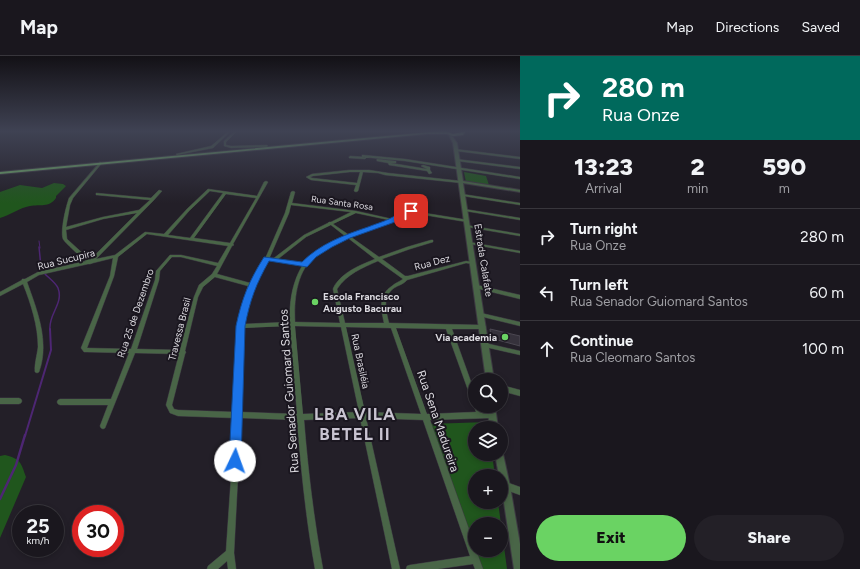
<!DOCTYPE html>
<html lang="en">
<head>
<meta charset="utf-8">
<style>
	body { margin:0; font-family:Figtree,sans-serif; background:#232027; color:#f1f3f6; height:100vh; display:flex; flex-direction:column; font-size:15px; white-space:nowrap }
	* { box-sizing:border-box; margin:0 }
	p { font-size:13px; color:#9f9fa4 }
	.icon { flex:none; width:22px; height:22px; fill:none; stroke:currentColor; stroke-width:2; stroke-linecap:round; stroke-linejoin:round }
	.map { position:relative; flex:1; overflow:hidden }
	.sheet { display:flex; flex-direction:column; background:#1a171e; width:340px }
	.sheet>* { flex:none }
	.top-card { background:#00695c; color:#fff; overflow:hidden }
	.controls { position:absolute; left:468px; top:317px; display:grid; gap:8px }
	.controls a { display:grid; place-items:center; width:40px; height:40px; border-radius:50%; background:#1a171e; box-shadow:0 2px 6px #0003,0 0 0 1px #38363c; font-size:20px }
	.speed { position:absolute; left:12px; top:449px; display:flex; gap:8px; font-size:20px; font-weight:700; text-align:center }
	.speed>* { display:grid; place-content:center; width:52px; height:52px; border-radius:50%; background:#1a171e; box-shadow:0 2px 6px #0003,0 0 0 1px #38363c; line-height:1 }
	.speed small { font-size:10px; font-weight:400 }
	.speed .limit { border:6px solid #d22; background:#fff; color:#111 }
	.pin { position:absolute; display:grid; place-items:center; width:34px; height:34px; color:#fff; margin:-17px; border-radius:8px; box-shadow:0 2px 6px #0006 }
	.me { position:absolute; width:44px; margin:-22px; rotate:3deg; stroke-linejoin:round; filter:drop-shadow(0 0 3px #0008) }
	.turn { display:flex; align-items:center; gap:14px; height:84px; padding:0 16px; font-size:18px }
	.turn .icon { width:52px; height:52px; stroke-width:2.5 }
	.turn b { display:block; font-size:28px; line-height:34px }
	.eta { display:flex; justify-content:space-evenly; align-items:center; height:68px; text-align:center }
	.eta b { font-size:24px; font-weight:800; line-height:28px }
	.primary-button { display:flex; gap:8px; margin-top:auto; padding:8px 16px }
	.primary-button a { flex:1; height:46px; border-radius:24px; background:#6ad363; color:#111; font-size:16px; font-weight:800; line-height:46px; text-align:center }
	.primary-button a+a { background:#232027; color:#f1f3f6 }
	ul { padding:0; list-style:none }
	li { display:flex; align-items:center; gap:12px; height:56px; padding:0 16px; border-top:1px solid #38363c }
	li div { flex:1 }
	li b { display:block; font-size:15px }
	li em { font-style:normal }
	header { display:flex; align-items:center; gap:24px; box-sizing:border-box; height:56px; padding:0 20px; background:#1a171e; border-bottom:1px solid #38363c }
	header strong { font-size:19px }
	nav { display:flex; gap:22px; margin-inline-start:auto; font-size:14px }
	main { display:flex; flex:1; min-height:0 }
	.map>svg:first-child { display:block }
</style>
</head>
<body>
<header>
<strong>Map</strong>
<nav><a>Map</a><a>Directions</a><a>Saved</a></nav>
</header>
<main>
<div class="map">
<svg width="520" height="513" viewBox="0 0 520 513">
	<rect width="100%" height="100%" fill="#231f28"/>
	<path fill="#20561d" d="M464,116L486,120L489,129L466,126Z
		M54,127L63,128L66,130L56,140V142C49,152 40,148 30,150C19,152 10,159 0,162V136L20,129L42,132Z
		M488,366L489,372H475V398H492L495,420H475V446H498L501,468H475V494H501V468L507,513H479L428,368Z
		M5,399C21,403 21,407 26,421L0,482V400Z"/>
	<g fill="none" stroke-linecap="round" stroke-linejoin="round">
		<path stroke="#4d2673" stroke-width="1" d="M39,185L40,192"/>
		<path stroke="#4d2673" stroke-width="1.5" d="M39,191L41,211
			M45,218C49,222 56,227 58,232C64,248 48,258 50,274"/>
		<path stroke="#4d2673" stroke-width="2" d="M25,380L51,294L50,273"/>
		<path stroke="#4d2673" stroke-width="2.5" d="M0,443L16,409L25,379"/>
	</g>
	<path fill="#36323c" stroke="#4c4852" d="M490,273L520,280V290L494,283L491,281Z"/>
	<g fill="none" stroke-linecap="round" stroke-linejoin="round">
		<g stroke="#3d3942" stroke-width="1">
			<path id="minor" d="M229,75H231L213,92L177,99L176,98L211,90Z
				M235,75H237L226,86V89L231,90L267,89L268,90L267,91L231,92L224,90V85Z
				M455,93L520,101V103L456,95H455Z
				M363,99L405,103L520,121V123L405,105L362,101V99Z
				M350,100L365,101L366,102L365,103L349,102V101Z
				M377,103L395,105H396V107H391L427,113L421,110L423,109L430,111V114L432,117L429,118L427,115L389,109L388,107L377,105Z
				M456,103L520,111V113L457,105H456Z
				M100,106L102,107L73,142L70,149L66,171L103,161L139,154L150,144L97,139H96V137L151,142L159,134L162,135L154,144L96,203L115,199L145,176L164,178L187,153L208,133L257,140L264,126L266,125L268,126L233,188L234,189L232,190L217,218L250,227L265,203L285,157L291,136L293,135L295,136L292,147L356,155L392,163L401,156L406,154L468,164V166H467L406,156L392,166L351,181L379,201L407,191L431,184H433V186L410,193L382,203L405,220H408L466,205L473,206L475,207L473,208L466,207L407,224C404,228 399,229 394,232C382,241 386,255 389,267L483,269L485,270L486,271L485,272L483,273H452L475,337V350H480L482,356H491L493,357L494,359L493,361L491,362L430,364L475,490V494H476L483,513H475L473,508L438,513H406L407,510L410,509L470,500L423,364L366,362L400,513H392L360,362L304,364C308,414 314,464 323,513H315C306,464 301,414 297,364L241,362L234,497L236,513H228L227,505L218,513H207L208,510L226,495L235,362L178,360L170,357L166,349L179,298L135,297L105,372L103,373L101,372L100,370L108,349H60L58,348L57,346L58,344L60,343H111L129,297L86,296H84L81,292L110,220L113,202L93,207L90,208H88L39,219L27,226C37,254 50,286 39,316L37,317L35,316C34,310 37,299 38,291C38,270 31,248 23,228L0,240V236L22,224V223H25L38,216L86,205C82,202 64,186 63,183C60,175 66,150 69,142ZM210,135L223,137L190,182L168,179L189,155ZM226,138L256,142L230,187L194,182ZM291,149L351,156L331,166H329L328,167L304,179L274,202H272L270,203L274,205L302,210C292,227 289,247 290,266L244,268L246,251L253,229L269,203L289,157ZM137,157L90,204L67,183L66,174L103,163ZM356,157L389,164L349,179L333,168ZM331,169L345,180C329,186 314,194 304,207L278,203L306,181ZM147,178L228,190L218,207L181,199H170L156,215L155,224L131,293L87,292L114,220L118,201ZM348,182L375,203C363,208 347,214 338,225C336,227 334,230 333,233L340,267L295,266C294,245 296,218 313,202C322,193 335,187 348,182ZM172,201H181L217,210L212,218L199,229L194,241L180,294L137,293L159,224L160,215ZM378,205L403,223C399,226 395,227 392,230C378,239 381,253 384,267H345L337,233C347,218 362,212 378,205ZM215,221L248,230L242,251L238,270L236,316L234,327L235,356L178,354L174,353L172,349L185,298L186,296L185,295L198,241L203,231ZM290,270L297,358L241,356L240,327L242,316L244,272ZM295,270L341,271L359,356L303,358ZM346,271L391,272L421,358L365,356ZM396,272L446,273L472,345L473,347L475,348L474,350L476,356L427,358Z
				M350,114H369L388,117L461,125L463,126L461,127L385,119L378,117L363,116L358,135L356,136L354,135L356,129L311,124L306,121L312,118ZM350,116H360L357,127L312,122L310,121L313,120Z
				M462,138L520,147V149L463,140L461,139Z
				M464,153L520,162V164L465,155H464Z
				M466,169L520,178V180L467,171H466Z
				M469,186L520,195V197L470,188H469Z
				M477,229L520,239V243L475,232V231Z
				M481,257L520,266V270L479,260L478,259L479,258Z
				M483,287H485L520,295V299L485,291H483L482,289Z
				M501,329L520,334V340L501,335Z
				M0,342H19L21,343L22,345L21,347L19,348H0Z
				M506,426L520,431V439L503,433L502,430L503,427Z"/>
		</g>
		<g stroke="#3d3942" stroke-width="2">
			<path id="tertiary" d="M448,77H450L457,87L463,125L520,134V136L463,127L494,324H486L453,87Z
				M487,350H495L498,372H490Z
				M501,395L503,398L510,430L520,488V513H514L501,427V420H499L495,398H501Z"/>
		</g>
		<g stroke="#3d3942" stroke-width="2">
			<path id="primary" d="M440,75H446L453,78L466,75L463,79L453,80L447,78H427L0,118V116Z"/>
		</g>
		<use href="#minor" fill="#496547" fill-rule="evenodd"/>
		<use href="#tertiary" fill="#496547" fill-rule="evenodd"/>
		<use href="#primary" fill="#6fa969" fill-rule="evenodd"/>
	</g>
	<linearGradient id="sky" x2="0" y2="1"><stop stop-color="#131116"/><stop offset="0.51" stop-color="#3f4253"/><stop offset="1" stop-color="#3f4253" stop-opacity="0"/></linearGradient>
	<rect width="520" height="147" fill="url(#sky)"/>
	<path fill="#1a73e8" stroke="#114b97" d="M411,153L414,155L413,157L404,158L395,166L350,182L332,191L316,201L307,211L269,205C256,228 250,244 245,270L241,405L240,409L235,411L231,409L229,405L236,270C242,242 249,225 264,201L302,206C320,188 344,179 368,171C375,168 383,166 389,163C400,158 396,154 411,153Z"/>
	<g fill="#6ad363" stroke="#1a161f" stroke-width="1.5">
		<circle cx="315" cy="246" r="4"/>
		<circle cx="505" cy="281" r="4"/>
	</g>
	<g text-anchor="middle" stroke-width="4" stroke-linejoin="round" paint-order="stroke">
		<g font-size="9" fill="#dcdae0" stroke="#1a161f">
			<text transform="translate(342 147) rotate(8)" y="3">Rua Santa Rosa</text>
		</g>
		<g font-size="10" fill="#dcdae0" stroke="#1a161f">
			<text transform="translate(66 203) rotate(-14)" y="4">Rua Sucupira</text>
			<text transform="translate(484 204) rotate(81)" y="4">Estrada Calafate</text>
			<text transform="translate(432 206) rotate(-15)" y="4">Rua Dez</text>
			<text transform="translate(135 257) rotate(-71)" y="4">Rua 25 de Dezembro</text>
			<text transform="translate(179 273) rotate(-76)" y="4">Travessa Brasil</text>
			<text transform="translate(361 305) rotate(78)" y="4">Rua Brasiléia</text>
		</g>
		<g font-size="10" font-weight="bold" fill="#dcdae0" stroke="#1a161f" text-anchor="start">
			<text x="323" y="244">Escola Francisco<tspan x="323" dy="12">Augusto Bacurau</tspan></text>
			<text x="497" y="285" text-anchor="end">Via academia</text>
		</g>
		<g font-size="12" fill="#dcdae0" stroke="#1a161f">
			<text transform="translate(289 335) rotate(-94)" y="4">Rua Senador Guiomard Santos</text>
			<text transform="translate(438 365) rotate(71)" y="4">Rua Sena Madureira</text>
		</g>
		<g font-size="17" font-weight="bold" letter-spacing="1" fill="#c9c4d1" stroke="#1a161f">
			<text x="355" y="364">LBA VILA<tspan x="355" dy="20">BETEL II</tspan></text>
		</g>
	</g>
</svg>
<div class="controls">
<a><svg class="icon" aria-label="search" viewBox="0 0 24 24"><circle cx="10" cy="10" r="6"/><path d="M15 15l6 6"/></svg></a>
<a><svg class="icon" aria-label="layers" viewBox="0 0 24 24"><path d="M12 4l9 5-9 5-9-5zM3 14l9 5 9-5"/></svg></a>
<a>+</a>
<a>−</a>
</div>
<div class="speed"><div>25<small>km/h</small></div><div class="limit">30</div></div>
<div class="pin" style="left:411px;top:155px;background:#d93025"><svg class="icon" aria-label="arrive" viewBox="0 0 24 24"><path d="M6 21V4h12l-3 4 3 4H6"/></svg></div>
<svg class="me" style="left:235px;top:405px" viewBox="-20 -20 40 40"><circle r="19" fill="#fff"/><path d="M0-13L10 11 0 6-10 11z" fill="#1a73e8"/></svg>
</div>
<section class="sheet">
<div class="top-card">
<div class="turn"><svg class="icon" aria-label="right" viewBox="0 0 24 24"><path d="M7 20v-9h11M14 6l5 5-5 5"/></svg><div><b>280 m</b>Rua Onze</div></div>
</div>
<div class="eta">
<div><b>13:23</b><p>Arrival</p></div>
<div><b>2</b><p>min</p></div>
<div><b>590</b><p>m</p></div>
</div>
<ul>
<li><svg class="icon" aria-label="right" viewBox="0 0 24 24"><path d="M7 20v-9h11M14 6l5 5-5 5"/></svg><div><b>Turn right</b><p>Rua Onze</p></div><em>280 m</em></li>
<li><svg class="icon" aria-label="left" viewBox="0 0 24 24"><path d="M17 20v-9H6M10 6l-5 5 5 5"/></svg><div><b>Turn left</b><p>Rua Senador Guiomard Santos</p></div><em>60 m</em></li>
<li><svg class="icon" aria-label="ahead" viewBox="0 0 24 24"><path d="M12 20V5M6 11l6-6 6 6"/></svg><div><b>Continue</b><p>Rua Cleomaro Santos</p></div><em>100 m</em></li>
</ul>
<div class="primary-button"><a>Exit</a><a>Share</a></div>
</section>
</main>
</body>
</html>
